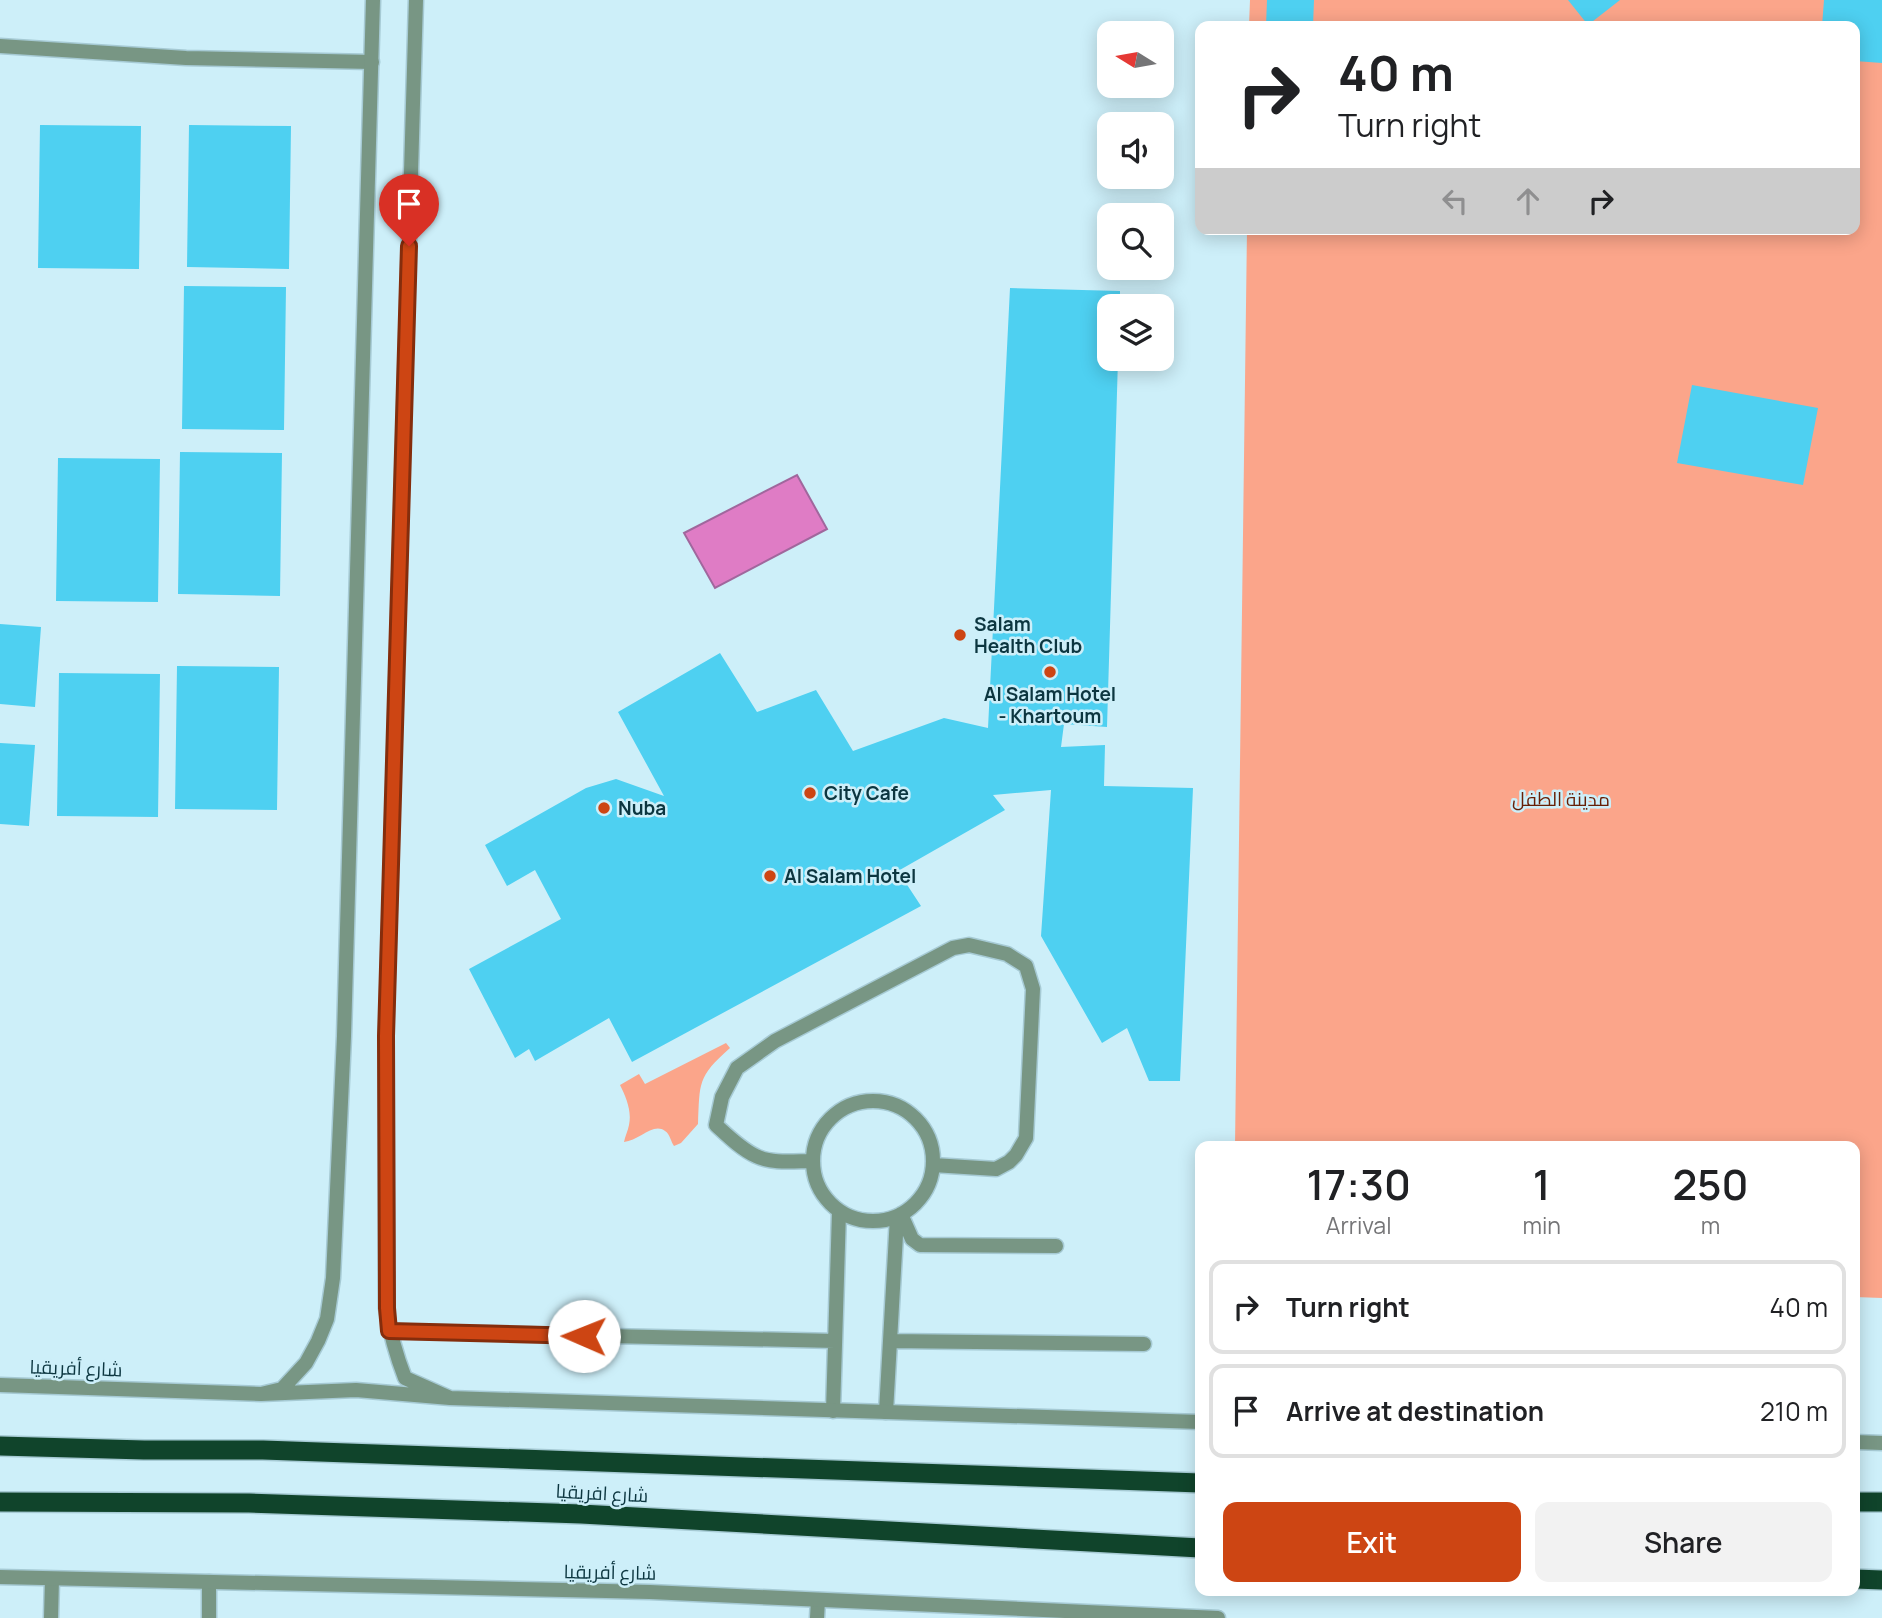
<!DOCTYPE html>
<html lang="en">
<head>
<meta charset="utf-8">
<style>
	body { margin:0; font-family:Manrope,Cairo,sans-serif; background:#f2f2f2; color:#202124; height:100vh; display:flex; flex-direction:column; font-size:26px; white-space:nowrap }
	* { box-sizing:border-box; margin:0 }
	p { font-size:23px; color:#757577 }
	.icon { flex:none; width:38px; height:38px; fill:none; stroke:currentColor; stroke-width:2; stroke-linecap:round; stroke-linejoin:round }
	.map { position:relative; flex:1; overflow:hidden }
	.details { position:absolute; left:1195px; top:1141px; width:665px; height:455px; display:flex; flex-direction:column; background:#fff; border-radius:14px; box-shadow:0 4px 18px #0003 }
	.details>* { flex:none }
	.banner { position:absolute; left:1195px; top:21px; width:665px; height:214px; border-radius:14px; box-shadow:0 4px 18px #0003; background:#fff; color:#202124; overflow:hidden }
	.needle { width:46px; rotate:281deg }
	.controls { position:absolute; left:1097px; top:21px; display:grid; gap:14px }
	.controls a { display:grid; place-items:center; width:77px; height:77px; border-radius:14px; background:#fff; box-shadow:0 4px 18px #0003; font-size:35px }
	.pin { position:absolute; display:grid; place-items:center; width:60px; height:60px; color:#fff; margin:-72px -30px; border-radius:50% 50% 50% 0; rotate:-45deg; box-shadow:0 0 7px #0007 }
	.pin .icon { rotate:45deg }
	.me { position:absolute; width:77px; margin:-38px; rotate:271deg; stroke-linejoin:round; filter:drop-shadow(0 0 5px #0008) }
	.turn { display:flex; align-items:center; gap:24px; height:147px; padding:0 28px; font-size:32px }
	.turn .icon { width:91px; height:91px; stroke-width:2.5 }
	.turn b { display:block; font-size:49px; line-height:60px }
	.lanes { display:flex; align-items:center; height:66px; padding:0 28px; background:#0003; justify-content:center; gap:35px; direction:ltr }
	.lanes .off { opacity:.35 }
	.eta { display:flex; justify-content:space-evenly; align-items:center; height:119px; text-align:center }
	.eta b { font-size:42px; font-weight:600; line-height:49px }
	.primary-button { display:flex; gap:14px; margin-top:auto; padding:14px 28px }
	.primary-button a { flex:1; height:80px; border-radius:14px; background:#cd4513; color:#fff; font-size:28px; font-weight:600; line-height:80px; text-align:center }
	.primary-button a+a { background:#f2f2f2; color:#202124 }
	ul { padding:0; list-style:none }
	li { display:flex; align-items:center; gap:21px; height:94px; margin:0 14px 10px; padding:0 14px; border:4px solid #e0e0e0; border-radius:14px }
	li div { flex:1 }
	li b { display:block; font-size:26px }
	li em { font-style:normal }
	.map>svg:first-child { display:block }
</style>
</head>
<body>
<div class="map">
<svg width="1882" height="1618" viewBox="0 0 1882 1618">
	<rect width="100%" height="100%" fill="#cdeff9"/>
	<path fill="#fba58a" d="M1250,0H1882V1298L1855,1297V1146H1235L1247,229H1855V26H1249Z
		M726,1043L730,1048C697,1077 700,1083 698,1124L681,1143L674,1146C671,1142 670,1134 665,1131C653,1122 639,1141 624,1142C625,1136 628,1131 629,1125C632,1111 626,1097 620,1085L639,1074L645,1084Z"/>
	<path fill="#df7cc5" stroke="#a0679d" stroke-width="2" d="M797,475L827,529L715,588L684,533Z"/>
	<path fill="#4ed0f1" d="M1267,0H1314L1313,26H1266Z
		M1568,0H1620L1588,25Z
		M1824,0H1882V63L1855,61V26H1822Z
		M40,125L141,126L139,269L38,268Z
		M189,125L291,126L289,269L187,267Z
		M184,286L286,287L284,430L182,429Z
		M1010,288L1120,291V306H1110V359H1118L1107,727L1064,724L1061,747L1105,745L1104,786L1193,788L1180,1081H1149L1127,1028L1102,1043L1041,936L1051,790L993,795L1005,810L898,871L921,906L632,1062L609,1018L535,1061L529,1049L515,1058L469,969L561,919L535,870L507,886L485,845L586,788L616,779L664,796L618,712L720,653L757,712L816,690L853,751L944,718L988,728Z
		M1692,385L1818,408L1803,485L1677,463Z
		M180,452L282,453L280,596L178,594Z
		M58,458L160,459L158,602L56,601Z
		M0,624L41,627L35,707L0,704Z
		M177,666L279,667L277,810L175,809Z
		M59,673L160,674L158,817L57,816Z
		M0,743L35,745L29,826L0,824Z"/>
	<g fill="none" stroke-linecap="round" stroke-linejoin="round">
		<g stroke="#a6cad4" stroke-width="17">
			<path id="service" d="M813 1161a60 60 0 1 1 120 0a60 60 0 1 1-120 0Z
				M812,1161C795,1161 772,1164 756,1156C741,1149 728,1136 716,1125L722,1097L737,1068L775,1041L953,948L969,945L1007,954L1026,966L1033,989L1026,1138L1016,1155L1009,1162L996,1169L933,1165
				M901,1214L912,1239L920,1245L1056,1246
				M389,1331L835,1341
				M890,1341L1144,1344
				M833,1411L839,1212
				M886,1412L897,1217
				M209,1618V1582
				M817,1618L818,1600"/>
		</g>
		<g stroke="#a6cad4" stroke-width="17">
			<path id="minor" d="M0,46L186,58L372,62
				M51,1618L52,1579"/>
		</g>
		<g stroke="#a6cad4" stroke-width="17">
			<path id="tertiary" d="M416,0L386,1036V1308C390,1333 396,1355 405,1378L450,1398
				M0,1385L261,1394L356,1390L450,1398L1200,1422
				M261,1394L282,1389L306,1363L318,1341L327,1319L333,1278L344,1036L373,0
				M1855,1442L1882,1443
				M0,1577L650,1592L1218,1618"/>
		</g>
		<g stroke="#a6cad4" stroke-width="22">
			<path id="trunk" d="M0,1446L144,1450H263L1200,1483
				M0,1502L249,1503L581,1514L1200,1548
				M1855,1502H1882
				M1855,1579L1882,1580"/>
		</g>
		<use href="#service" stroke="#789684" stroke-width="14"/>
		<use href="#minor" stroke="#789684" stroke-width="14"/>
		<use href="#tertiary" stroke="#789684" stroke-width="14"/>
		<use href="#trunk" stroke="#10442b" stroke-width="19"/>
	</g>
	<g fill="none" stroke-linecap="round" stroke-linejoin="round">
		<g stroke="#852d0c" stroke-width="18">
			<path id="route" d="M409,246L386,1036L387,1308L389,1331L584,1336"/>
		</g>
		<use href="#route" stroke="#cd4513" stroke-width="12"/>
	</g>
	<g fill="#cd4513" stroke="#cdeff9" stroke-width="2.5">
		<circle cx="960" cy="635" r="7"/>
		<circle cx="1050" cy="672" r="7"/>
		<circle cx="810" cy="793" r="7"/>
		<circle cx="604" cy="808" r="7"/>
		<circle cx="770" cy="876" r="7"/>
	</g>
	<g text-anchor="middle" stroke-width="5" stroke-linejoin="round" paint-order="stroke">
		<g font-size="19" font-weight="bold" fill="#0c3640" stroke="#cdeff9" text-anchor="start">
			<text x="974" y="631">Salam<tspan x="974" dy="22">Health Club</tspan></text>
			<text x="1050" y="701" text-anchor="middle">Al Salam Hotel<tspan x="1050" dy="22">- Khartoum</tspan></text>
			<text x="824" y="800">City Cafe</text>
			<text x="618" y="815">Nuba</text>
			<text x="784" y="883">Al Salam Hotel</text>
		</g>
		<g font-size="19" fill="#671f05" stroke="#cdeff9">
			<text x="1561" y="806">مدينة الطفل</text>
		</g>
		<g font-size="19" fill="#0c3640" stroke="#cdeff9">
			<text transform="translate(76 1368) rotate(2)" y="7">شارع أفريقيا</text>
			<text transform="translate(602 1493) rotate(3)" y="7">شارع افريقيا</text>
			<text transform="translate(610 1572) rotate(1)" y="7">شارع أفريقيا</text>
		</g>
	</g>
</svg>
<div class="controls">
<a><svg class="needle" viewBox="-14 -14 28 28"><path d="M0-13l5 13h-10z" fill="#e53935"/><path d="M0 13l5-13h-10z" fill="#757577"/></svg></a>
<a><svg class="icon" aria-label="sound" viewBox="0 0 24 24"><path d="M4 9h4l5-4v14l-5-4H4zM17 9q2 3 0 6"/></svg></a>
<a><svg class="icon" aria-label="search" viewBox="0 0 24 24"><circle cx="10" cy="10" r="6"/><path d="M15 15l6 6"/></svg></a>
<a><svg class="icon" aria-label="layers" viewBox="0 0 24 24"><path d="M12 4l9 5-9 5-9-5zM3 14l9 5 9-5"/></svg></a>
</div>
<div class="pin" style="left:409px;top:246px;background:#d93025"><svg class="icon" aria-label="arrive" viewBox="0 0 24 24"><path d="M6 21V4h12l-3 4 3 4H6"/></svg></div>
<svg class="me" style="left:584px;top:1336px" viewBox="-20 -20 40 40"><circle r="19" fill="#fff"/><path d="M0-13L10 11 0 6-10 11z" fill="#cd4513"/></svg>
<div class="banner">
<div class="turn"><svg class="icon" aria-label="right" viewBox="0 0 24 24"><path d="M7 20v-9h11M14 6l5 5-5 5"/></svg><div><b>40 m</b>Turn right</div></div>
<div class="lanes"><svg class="icon off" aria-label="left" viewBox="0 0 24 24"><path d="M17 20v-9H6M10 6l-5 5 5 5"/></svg><svg class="icon off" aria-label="ahead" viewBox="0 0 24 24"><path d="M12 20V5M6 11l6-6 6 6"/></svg><svg class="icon" aria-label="right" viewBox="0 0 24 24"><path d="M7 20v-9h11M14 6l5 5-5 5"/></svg></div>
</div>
<section class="details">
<div class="eta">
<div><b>17:30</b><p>Arrival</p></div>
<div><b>1</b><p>min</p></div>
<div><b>250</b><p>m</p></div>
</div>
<ul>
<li><svg class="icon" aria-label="right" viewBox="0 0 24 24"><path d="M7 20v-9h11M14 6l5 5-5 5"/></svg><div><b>Turn right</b></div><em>40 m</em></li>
<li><svg class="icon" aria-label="arrive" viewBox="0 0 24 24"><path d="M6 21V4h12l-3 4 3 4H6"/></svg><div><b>Arrive at destination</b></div><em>210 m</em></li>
</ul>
<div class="primary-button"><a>Exit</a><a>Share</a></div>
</section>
</div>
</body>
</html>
